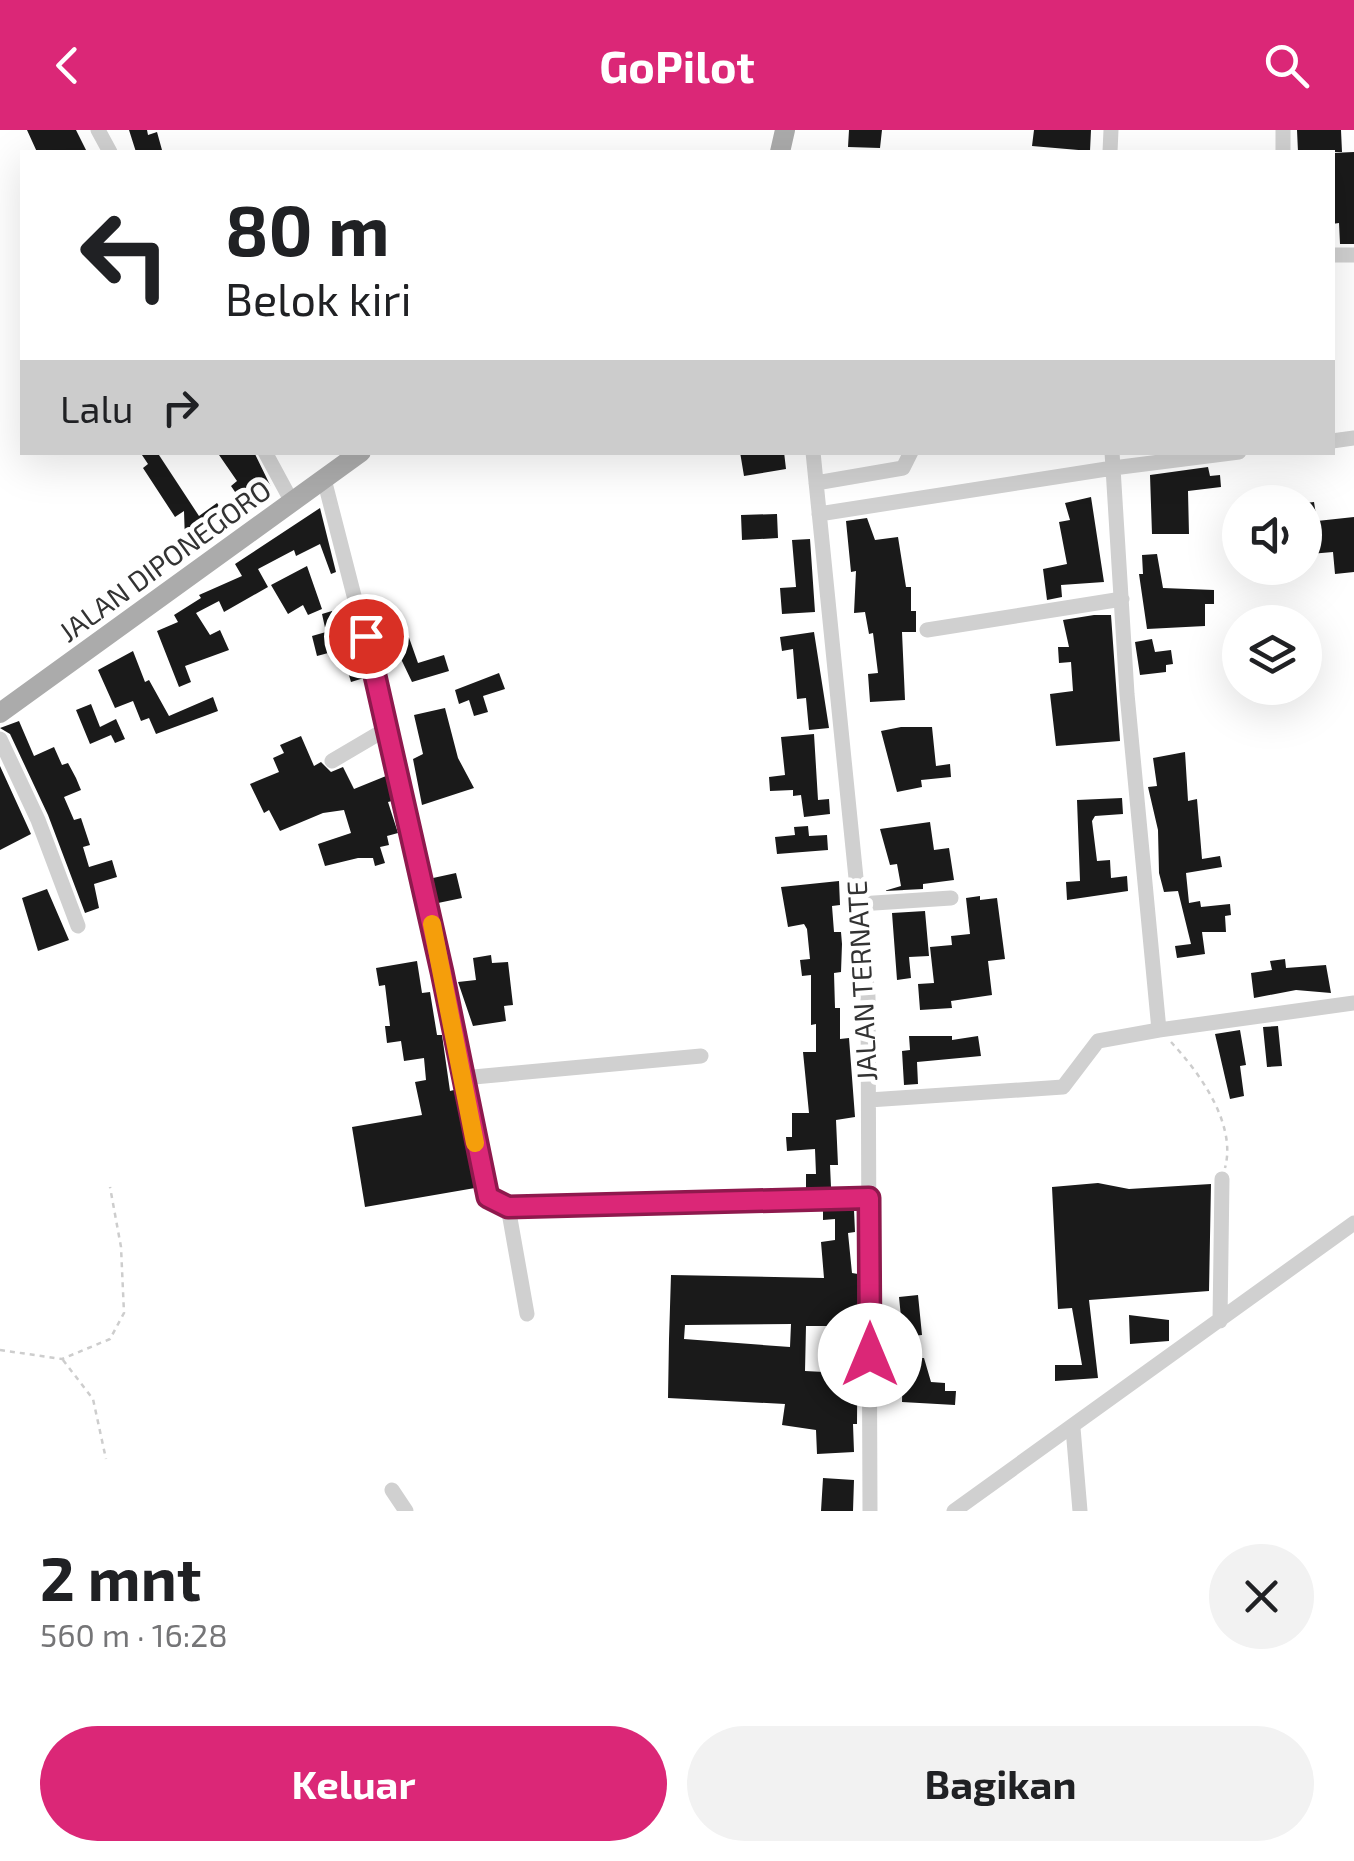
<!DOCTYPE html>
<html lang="id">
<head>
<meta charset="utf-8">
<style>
	body { margin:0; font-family:"Exo 2",sans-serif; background:#f2f2f2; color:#202124; height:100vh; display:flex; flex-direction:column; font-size:38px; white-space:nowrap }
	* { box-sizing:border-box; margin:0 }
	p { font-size:32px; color:#757577 }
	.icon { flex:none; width:55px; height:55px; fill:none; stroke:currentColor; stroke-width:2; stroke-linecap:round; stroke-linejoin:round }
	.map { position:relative; height:1381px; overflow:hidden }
	.sheet { display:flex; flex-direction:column; background:#fff; flex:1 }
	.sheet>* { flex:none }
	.guide { position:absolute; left:20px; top:20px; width:1315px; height:305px; border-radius:0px; box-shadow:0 10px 40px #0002; background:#fff; color:#202124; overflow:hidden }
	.fabs { position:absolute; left:1222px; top:355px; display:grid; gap:20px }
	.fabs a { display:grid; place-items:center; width:100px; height:100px; border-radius:50%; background:#fff; box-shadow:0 10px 40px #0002; font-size:50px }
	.pin { position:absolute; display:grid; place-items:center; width:85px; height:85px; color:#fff; margin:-42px; border:5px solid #fff; border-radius:50%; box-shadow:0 2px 10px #0007 }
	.me { position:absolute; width:110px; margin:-55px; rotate:0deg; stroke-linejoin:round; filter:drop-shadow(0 0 8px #0008) }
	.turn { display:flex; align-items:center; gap:35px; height:210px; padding:0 40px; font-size:45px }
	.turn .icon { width:130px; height:130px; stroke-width:2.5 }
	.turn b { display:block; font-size:70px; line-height:85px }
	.then { display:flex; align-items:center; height:95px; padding:0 40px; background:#0003; gap:20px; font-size:38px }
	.round { display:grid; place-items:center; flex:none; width:105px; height:105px; border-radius:52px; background:#f2f2f2 }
	.headline { display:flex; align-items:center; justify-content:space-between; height:170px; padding:0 40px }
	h1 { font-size:60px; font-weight:700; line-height:75px }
	.primary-button { display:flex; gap:20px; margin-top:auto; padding:20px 40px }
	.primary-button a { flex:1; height:115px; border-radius:60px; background:#db2777; color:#fff; font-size:40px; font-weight:700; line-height:115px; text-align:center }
	.primary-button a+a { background:#f2f2f2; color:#202124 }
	header { display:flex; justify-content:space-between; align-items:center; height:130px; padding:0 40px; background:#db2777; color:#fff; font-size:45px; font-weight:700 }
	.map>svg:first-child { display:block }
</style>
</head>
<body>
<header><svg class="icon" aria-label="back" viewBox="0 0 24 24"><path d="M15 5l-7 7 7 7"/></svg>GoPilot<svg class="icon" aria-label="search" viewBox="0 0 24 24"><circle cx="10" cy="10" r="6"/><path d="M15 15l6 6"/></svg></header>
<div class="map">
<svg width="1354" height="1381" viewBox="0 0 1354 1381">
	<rect width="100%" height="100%" fill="#fff"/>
	<path fill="#1a1a1a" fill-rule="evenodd" d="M27,0H76L87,22H37Z
		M129,0H147L148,5L157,2L162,20L136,22Z
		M849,0H882L880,18L848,17Z
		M1034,0H1091L1090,21L1032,16Z
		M1297,0H1341L1342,22H1298Z
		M1354,22V114H1340L1339,93L1332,94V23Z
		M140,322H157L199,386L217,373L229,390L203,410L185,411L184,381L175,387L143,338L148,334Z
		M217,322H254L272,359L248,381L231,356L237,351Z
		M740,322H784L786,339L744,346Z
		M1208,337L1210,346L1220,345L1221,357L1188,361L1189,404H1152L1150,345Z
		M1091,367L1104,452L1061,455L1062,467L1047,470L1043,439L1067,434L1059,392L1070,390L1065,373Z
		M1314,372L1317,391L1354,387V442L1335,444L1333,422L1310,424L1305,373Z
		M320,378L336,442L331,444L320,414L296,426L294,420L258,439L268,457L224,482L219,471L196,483L210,505L220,500L229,520L185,536L191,552L179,557L157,501L178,492L174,485L201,468L199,465L242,446L235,434Z
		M777,384L778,408L742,410L741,385Z
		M867,388L875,410L898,407L906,457H911V481H916V502H902L905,570L870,572L868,544L878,543L873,503L869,504L865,482L854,483L856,441L851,442L846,391Z
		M810,409L815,482L782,484L780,458L796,457L792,410Z
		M1157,424L1163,458L1214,460V474H1205V496L1147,499L1139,444H1143L1142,425Z
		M307,436L322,479L308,485L303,475L288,484L271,455Z
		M332,481L335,493L347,490L364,548L351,552L344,529L334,532L332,522L317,526L312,506L326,502L322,484Z
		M1094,485H1111L1120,611L1056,616L1050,564L1073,561L1071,532L1059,533L1058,517H1069L1063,490Z
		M407,502L418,533L444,525L449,541L412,552L391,508Z
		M814,502L829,598L809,600L806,568L797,569L793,519L782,521L780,507Z
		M1152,509L1155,522L1171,520L1173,534L1166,535V542L1140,545L1135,512Z
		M133,521L145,552L149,550L169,586L213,567L218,581L156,604L149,588L141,591L133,571L115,578L98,540Z
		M499,543L505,559L483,566L488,582L474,586L469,570L459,574L455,560Z
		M91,574L100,597L116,589L125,609L115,613L111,605L90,614L76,580Z
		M445,578L458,628L474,658L422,675L413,629L423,624L414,585Z
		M19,591L34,626L54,617L62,635L68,633L76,648L81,660L64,667L74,690L81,688L90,715L83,717L89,737L112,730L117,747L94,754L99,778L85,783L48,685L10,604L0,598Z
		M901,597H932L936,636L950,634L951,647L921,650L922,657L897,662L881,601Z
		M814,604L818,670L829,669L830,684L804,687L801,665L793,666V660L770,661L769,647L785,645L781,607Z
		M301,606L314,636L321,632L331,642L343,637L354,659L386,646L392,671L388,672L398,703L387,706L389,715L380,717L385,733L375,736L373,728H358L325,736L318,714L351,703L344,680L323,683L280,701L269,680L264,683L250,654L279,642L273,628L284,623L280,615Z
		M1185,622L1188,671L1197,669L1202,729L1220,726L1222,737L1186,743L1189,773L1200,771L1201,777L1230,774L1231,785L1225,786L1226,802H1202L1205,824L1177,828L1175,816L1191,814L1178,761L1164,762L1159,743L1158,700L1148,657L1157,656L1153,628Z
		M0,636L31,704L0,720Z
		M1122,668L1123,684L1095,686L1092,691L1097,731L1110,730L1111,748L1127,746L1128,761L1067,770L1066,752L1080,751L1077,670Z
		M930,692L934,720L949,718L954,750L923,754V759L884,761L901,756L897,734L890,735L880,699Z
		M808,696L809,706L827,705L828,720L777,724L775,707L795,705L794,697Z
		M456,743L462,768L438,773L433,748Z
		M839,751L840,775L832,776L834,802H841L842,814L841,842L834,843L835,878H840V909L849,908L855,987L836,990L838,1035H830L831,1057L806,1058V1044H816L815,1019L787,1021L786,1007H792V983H809L803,922H816V894L811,895V845L802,846L800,830L810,829L807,799L804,794L788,797L781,757Z
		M47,759L69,810L38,821L22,768Z
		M980,766V770L997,768L1005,829L988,831L992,865L951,871L952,878L920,880L918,854L934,853L930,817L952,815L951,806L970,804L966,768Z
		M925,781L929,826L909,827L911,848L897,850L892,783Z
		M491,825L492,833L508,832L513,875L504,876L506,891L473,896L458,852L476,850L473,828Z
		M1285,829L1286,838L1326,835L1331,863L1296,860L1254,868L1251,843L1272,840L1270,831Z
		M417,831L422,863L430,862L437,905H442L450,961L454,960L475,1058L365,1077L352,997L422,985L415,952L426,950L424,928L404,931L401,911L387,913L385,896H390L385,855L379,856L376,838Z
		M1278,896L1282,936L1267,937L1263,897Z
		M1240,900L1246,935L1240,936L1244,966L1230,969L1215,904Z
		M909,906H952V910L978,906L981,926L917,932L918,954L904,955L902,921L910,920Z
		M1098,1053L1129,1059L1211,1054L1209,1161L1089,1170L1098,1248L1055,1251V1235H1082L1072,1178L1058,1179L1052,1057Z
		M823,1080H854L855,1102L848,1103L852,1143L858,1144L857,1294H853L854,1322L817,1324L816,1300L782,1295L785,1274L668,1268L669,1209L671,1145L824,1148L821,1112L835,1110V1089L823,1090ZM791,1194L790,1217L684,1209L685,1195ZM806,1196H827L824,1242L805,1241Z
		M918,1165L922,1205L903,1207L899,1167Z
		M1129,1185L1169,1190V1211L1130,1214Z
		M903,1228H924L931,1252L945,1253V1261H956L955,1275L902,1272Z
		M823,1348L854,1350L853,1381H821Z"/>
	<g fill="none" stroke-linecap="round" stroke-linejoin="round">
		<path stroke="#cdcdcd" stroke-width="2.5" stroke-dasharray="5 5" stroke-linecap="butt" d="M1171,912C1199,942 1237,994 1225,1038
			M0,1220L62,1229L110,1209L124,1183L121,1117L110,1057
			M63,1230L93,1269L106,1329"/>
		<path stroke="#d0d0d0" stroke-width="15" d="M98,0L110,22
			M1283,0V22
			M1110,22L1111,0
			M1332,125H1354
			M1332,311L1354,308
			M265,322L292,372
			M813,322L868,867L870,1381
			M324,349L388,598L488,1067L508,1077L869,1068
			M816,353L903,338L911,322
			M819,384L1113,338L1112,322
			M927,500L1122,469
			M0,609L38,690L78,796
			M332,631L388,598
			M859,774L951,768
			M1159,900L1354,873
			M463,948L701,926
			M869,970L1063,957L1098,911L1159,900L1127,564L1113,338L1239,322
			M508,1077L527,1184
			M1220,1191L1222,1049
			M1073,1298L1080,1381
			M392,1360L406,1381
			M954,1381L1354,1093"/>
		<path stroke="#ababab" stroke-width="20" d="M780,22L785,0
			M0,583L361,322"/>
	</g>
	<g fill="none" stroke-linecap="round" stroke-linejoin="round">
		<g stroke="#8e194d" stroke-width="25">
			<path id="route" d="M366,506L442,842L488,1067L508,1077L869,1068L870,1225"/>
		</g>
		<use href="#route" stroke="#db2777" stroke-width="18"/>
		<path stroke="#f59e0b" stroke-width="18" d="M432,794L475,1013"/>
	</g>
	<g text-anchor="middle" stroke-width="10" stroke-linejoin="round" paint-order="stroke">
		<g font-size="28" fill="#333" stroke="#fff">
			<text transform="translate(165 431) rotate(-36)" y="10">JALAN DIPONEGORO</text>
			<text transform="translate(862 851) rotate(-93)" y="10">JALAN TERNATE</text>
		</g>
	</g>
</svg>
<div class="fabs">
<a><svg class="icon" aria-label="sound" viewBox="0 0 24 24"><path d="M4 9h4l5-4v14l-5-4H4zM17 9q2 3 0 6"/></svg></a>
<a><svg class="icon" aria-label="layers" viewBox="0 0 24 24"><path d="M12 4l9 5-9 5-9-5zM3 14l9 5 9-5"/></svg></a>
</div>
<div class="pin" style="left:366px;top:506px;background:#d93025"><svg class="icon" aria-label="arrive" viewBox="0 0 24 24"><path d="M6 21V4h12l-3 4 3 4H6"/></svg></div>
<svg class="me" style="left:870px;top:1225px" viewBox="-20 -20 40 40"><circle r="19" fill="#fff"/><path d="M0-13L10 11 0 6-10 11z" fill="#db2777"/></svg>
<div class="guide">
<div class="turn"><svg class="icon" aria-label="left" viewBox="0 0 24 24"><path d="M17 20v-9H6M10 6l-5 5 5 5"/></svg><div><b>80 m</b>Belok kiri</div></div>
<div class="then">Lalu<svg class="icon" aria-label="right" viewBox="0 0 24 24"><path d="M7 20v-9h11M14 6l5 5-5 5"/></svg></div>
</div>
</div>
<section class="sheet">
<div class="headline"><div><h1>2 mnt</h1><p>560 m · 16:28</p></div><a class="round"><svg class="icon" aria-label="close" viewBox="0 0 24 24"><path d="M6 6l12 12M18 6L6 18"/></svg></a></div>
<div class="primary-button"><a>Keluar</a><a>Bagikan</a></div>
</section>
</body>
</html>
